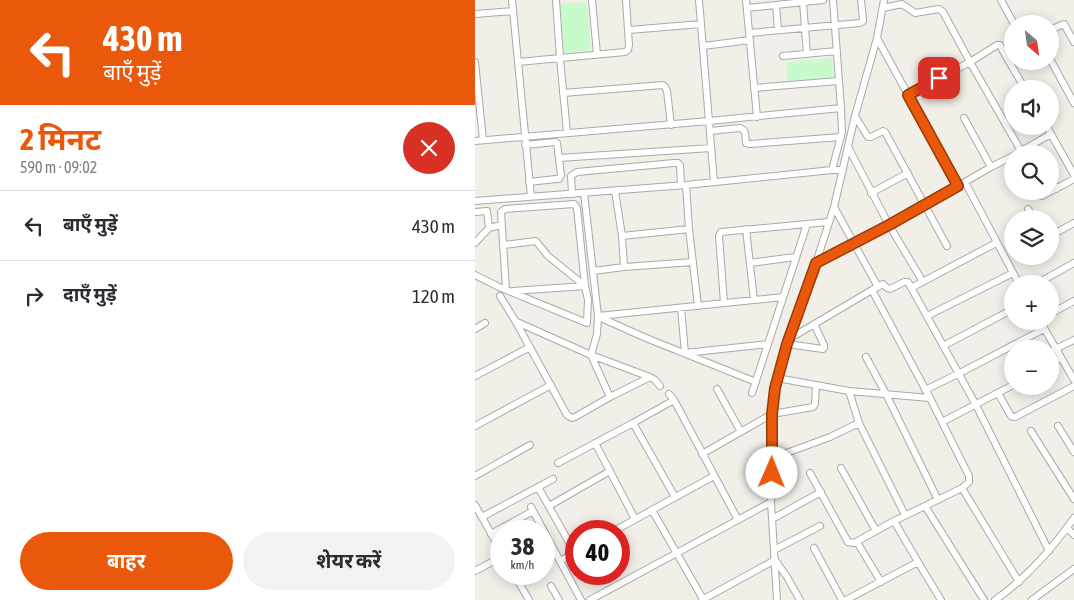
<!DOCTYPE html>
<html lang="hi">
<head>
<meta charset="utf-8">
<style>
	body { margin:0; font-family:"Asap Condensed","Noto Sans Devanagari",sans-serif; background:#f2f2f3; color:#2b2b33; height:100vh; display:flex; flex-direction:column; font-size:19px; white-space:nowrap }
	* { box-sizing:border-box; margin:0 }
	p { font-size:16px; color:#7c7c81 }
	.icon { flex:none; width:28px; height:28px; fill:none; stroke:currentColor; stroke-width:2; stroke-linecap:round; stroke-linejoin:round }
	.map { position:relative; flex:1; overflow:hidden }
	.drawer { display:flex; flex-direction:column; background:#fff; width:475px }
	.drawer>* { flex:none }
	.banner { background:#ea580c; color:#fff; overflow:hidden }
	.needle { width:32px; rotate:151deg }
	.fabs { position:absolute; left:529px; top:15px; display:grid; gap:10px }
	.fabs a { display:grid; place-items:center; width:55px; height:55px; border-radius:50%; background:#fff; box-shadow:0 2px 12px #0003; font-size:25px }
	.speed { position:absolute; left:15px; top:520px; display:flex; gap:10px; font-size:25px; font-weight:700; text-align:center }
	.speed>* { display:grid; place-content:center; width:65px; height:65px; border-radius:50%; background:#fff; box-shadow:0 2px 12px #0003; line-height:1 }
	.speed small { font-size:12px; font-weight:400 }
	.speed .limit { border:8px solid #d22; background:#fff; color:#111 }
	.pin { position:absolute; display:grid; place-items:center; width:42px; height:42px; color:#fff; margin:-21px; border-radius:10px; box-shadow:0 2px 8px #0006 }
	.me { position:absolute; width:55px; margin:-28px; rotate:1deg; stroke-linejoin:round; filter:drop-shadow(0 0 4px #0008) }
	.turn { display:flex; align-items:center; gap:18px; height:105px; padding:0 20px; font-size:22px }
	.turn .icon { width:65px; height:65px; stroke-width:2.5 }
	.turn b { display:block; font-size:35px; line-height:42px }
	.round { display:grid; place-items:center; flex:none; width:52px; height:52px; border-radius:26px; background:#f2f2f3 }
	.overview { display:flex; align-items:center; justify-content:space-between; height:85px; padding:0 20px }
	h1 { font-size:30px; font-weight:700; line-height:38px; color:#ea580c }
	.cta { display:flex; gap:10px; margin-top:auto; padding:10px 20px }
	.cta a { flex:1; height:58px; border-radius:30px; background:#ea580c; color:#fff; font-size:20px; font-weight:700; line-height:58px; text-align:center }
	.cta a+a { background:#f2f2f3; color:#2b2b33 }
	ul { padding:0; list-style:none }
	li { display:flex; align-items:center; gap:15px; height:70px; padding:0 20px; border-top:1px solid #e1e1e2 }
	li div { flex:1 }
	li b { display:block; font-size:19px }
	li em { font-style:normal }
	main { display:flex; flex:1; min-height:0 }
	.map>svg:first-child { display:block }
</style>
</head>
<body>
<main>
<section class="drawer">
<div class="banner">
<div class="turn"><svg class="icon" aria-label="left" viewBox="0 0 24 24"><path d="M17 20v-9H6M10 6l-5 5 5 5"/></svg><div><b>430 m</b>बाएँ मुड़ें</div></div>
</div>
<div class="overview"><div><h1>2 मिनट</h1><p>590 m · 09:02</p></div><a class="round" style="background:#d93025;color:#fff"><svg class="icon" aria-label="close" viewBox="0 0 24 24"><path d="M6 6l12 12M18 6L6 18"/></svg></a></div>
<ul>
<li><svg class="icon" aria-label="left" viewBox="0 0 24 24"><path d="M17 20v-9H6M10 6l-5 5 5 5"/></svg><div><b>बाएँ मुड़ें</b></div><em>430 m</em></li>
<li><svg class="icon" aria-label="right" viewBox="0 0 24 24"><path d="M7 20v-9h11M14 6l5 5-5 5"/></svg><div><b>दाएँ मुड़ें</b></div><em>120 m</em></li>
</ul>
<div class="cta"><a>बाहर</a><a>शेयर करें</a></div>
</section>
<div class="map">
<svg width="599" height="600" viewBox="0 0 599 600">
	<rect width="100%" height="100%" fill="#f2efe9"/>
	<path fill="#c8facc" d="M112,2L116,50L89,53L85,4Z
		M357,58L359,77L313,81L311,62Z"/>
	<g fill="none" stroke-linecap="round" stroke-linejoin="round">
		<g stroke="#a9a9a9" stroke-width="8">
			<path id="minor" d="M37,0L56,196
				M81,0L85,58L92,133
				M117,0L122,54
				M224,0L239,182
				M271,0L282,117
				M526,0L539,24
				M328,2L332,54
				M301,5L303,30
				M272,8L348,0
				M408,8L427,4L440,13L464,9L468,12L495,62L546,151
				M0,14L38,11
				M154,30L226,24
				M575,30L589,24L599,42
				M274,33L385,23L388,21V19L386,0
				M402,38L483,186
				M538,45L528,51L550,89
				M228,46L275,40
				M308,56L362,51
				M575,59L599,103
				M0,62L8,140
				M43,62L150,52L153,50L154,45L151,0
				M279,88L363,81
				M88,93L188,85L190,87L192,91L196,125
				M433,95L495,62L522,45H525L528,51
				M380,116L393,137H396L408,131L410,132L472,246
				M489,118L516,167
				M572,126L576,134
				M235,131L265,128C272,130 270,137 271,143L275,144L366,137
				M0,141L234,121L366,108L358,0
				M50,145L80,142L82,143L86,175L84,179H81L54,182
				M558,145L562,154
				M373,147L414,225L448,282
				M541,154L576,134L599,175
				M84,158L236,148
				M357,170L367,132L366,108
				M575,178L581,189
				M490,182L516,167L538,156
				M211,185L214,229L223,306
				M140,191L147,236L214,229
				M562,191L567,196L599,179
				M109,193L123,316L122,334L116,355L135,397
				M396,193L433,173
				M97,194L96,176L102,172L199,163H203L205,165L206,185
				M0,201L211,185L357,170H368
				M359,207L403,287
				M553,209L559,219
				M0,212L12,211L14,228
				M271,229L279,300
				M147,236L149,267
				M575,236L599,223
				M0,243L14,228L26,225
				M29,245L61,241L73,256L110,286
				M275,263L320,257
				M341,263L414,225L490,182L544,284
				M118,271L149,267L218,262
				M0,275L24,287L112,323L113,300L110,286L102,208L99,204L30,209L26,212L31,289
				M561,284L599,263
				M436,288L521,243
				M397,290L408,284L412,288L415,289L429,282H433L501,405L574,551
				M38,291L110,286
				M25,296L41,322L92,415L97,418L100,417L135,397L175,377L180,380L185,386
				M249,303L244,236L246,232L353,222
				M206,308L210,353L293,344
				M575,314L599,301
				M123,316L308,297
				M452,316L538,273
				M124,317L171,338L281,382
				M565,321L599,380
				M42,322L116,355L175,377
				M0,329L10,323
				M314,339L397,290L455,398L494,476V482L487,488L544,582
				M312,344L348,349L349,348V345L339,324
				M468,346L538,309
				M580,349L599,340
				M391,357L411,394L463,500
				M575,364L585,358
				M0,376L55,347
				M302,378L374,391L455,398
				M242,389L266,432
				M450,390L483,374L569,329
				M374,391L384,423L430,515
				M277,393L332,224
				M523,393L536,416L540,417L599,386
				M194,394L199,400L263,520
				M199,400L158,423L200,497
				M467,422L538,385
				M0,426L76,385
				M583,426L599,452
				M556,431L599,499
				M120,443L160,519
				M227,454L297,414L338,407L340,404L341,385
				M298,458L355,437L384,423
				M83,463L158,423
				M366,468L401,531
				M335,473L373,542L379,543L419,521L450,506
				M0,476L55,445
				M63,487L100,553
				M487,488L450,506L509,600
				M0,505L26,551
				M74,506L135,471
				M56,507L106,600
				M177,510L239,476
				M7,517L78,479
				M297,519L346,492
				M419,521L443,562
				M592,528L599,535
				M139,531L177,510L228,599
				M16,534L58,511
				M382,542L406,582
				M339,548L367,600
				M299,550L345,526
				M85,561L101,552
				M0,571L26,557
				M39,574L54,600
				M76,586L84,600
				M115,600L296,502
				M227,600L300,560L312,577L325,600
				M302,600L296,502L298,458L297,414L300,389L312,344L341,263L359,207L380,116L402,38L409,0
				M371,600L443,562L466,600
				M520,600C552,578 577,549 599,518
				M557,600L599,569"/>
		</g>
		<use href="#minor" stroke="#fff" stroke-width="6"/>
	</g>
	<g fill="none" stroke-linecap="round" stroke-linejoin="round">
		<g stroke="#983908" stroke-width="12">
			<path id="route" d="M297,473V414L300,388L312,344L341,263L414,225L483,186L433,95L464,78"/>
		</g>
		<use href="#route" stroke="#ea580c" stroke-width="9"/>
	</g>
</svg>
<div class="fabs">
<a><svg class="needle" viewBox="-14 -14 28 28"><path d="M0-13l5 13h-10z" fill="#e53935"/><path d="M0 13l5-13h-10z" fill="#7c7c81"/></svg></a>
<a><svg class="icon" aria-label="sound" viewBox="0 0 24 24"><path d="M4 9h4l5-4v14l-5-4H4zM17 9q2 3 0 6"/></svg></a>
<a><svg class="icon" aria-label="search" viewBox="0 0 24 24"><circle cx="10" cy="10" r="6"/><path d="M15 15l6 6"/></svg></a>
<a><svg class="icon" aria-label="layers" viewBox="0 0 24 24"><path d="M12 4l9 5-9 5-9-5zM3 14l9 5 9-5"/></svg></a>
<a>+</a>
<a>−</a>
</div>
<div class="speed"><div>38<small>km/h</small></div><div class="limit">40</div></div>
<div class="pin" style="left:464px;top:78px;background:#d93025"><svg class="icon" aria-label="arrive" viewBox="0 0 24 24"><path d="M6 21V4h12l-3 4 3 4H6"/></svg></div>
<svg class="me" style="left:297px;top:473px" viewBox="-20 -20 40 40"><circle r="19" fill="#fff"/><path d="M0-13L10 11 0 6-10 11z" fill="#ea580c"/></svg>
</div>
</main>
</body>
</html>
